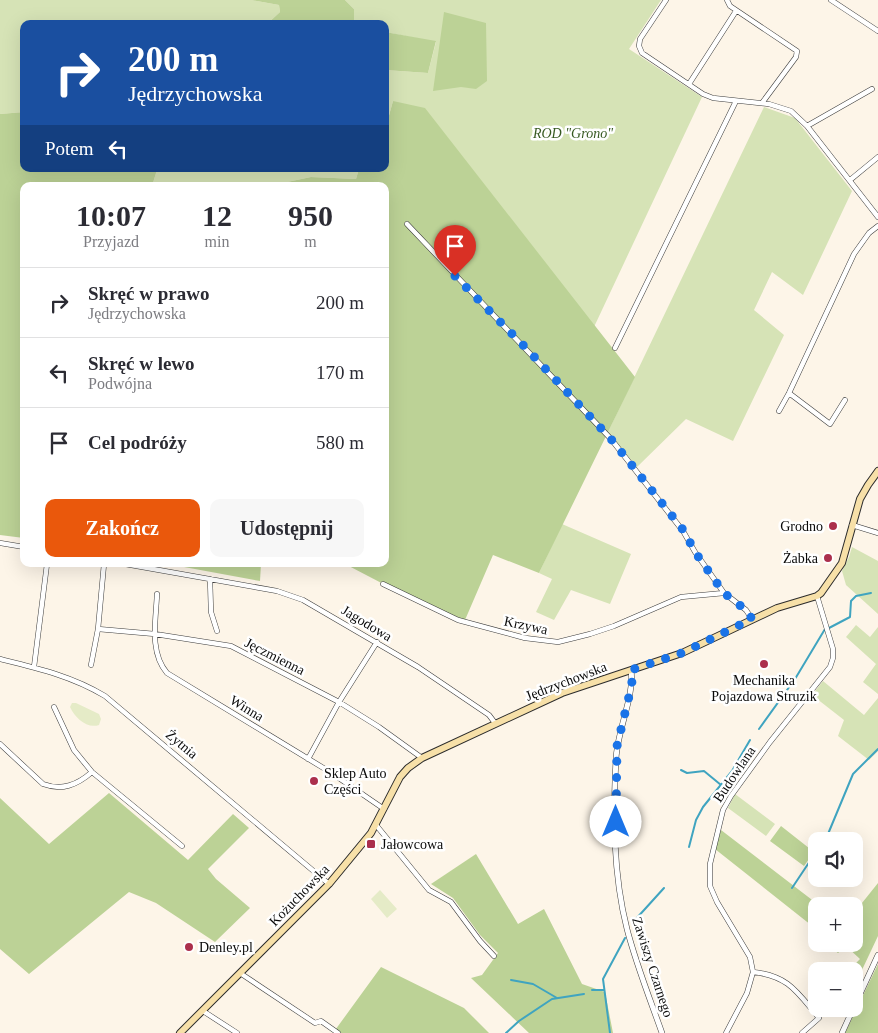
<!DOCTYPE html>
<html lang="pl">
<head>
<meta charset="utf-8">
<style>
	body { margin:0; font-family:Georgia,serif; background:#f7f7f7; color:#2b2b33; height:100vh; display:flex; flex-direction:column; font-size:19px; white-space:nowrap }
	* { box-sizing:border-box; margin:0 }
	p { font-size:16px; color:#7c7c81 }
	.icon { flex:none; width:28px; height:28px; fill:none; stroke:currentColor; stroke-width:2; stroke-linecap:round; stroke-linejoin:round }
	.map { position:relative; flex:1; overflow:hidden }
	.side { position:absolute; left:20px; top:182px; width:369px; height:385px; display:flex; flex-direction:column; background:#fff; border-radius:10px; box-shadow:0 5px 20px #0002 }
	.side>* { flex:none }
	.top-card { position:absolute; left:20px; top:20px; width:369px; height:152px; border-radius:10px; box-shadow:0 5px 20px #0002; background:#1a4fa0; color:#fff; overflow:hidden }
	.fabs { position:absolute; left:808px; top:832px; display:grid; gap:10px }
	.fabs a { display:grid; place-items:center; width:55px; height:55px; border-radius:10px; background:#fff; box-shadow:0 5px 20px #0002; font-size:25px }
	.pin { position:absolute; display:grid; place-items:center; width:42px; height:42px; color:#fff; margin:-51px -21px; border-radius:50% 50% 50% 0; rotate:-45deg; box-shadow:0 0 5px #0007 }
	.pin .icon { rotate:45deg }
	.me { position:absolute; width:55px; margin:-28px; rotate:0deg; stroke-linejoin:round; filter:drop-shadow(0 0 4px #0008) }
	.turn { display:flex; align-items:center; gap:18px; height:105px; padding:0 25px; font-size:22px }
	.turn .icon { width:65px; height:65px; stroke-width:2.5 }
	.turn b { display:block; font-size:35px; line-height:42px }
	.then { display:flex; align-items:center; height:48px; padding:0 25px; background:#0003; gap:10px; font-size:19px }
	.eta { display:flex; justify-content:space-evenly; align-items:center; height:85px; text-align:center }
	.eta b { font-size:30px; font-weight:700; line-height:35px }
	.action { display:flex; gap:10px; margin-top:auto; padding:10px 25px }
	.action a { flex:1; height:58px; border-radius:10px; background:#ea580c; color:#fff; font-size:20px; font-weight:700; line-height:58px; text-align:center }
	.action a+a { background:#f7f7f7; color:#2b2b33 }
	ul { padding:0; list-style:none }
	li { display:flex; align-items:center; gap:15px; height:70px; padding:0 25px; border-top:1px solid #e1e1e2 }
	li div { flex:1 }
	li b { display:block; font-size:19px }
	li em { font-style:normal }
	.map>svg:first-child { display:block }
</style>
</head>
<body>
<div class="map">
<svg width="878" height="1033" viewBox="0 0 878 1033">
	<rect width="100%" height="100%" fill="#fdf5e8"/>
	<path fill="#d6e3b6" d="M0,0H251L279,5L280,12L267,24H24V112L0,114Z
		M345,0H661L629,49L702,97L594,327L515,225L393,101L385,130V70L428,73L436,42L385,32V24H354V9Z
		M764,107L795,118L852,191L803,295L772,272L754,310L784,335L733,441L686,419L637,467L608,432Z
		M151,169H359L356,179L311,177L268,186H152L157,170Z
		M562,524L631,554L610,604L571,590L554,620L536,612L552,579L539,573Z
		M852,547L878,561V614L846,585L842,571L849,557Z
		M856,625L870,637L878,627V694L863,682L876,664L846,637Z
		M823,681L864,715L878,698V751L869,760L838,736L844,720L812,695Z
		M735,794L775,824L766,836L728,808Z"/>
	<path fill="#bcd296" d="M251,0H345L354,9V24H267L280,12L279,5Z
		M444,12L486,23L487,81L476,89L461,87L433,91Z
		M385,32L436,41L428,73L385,70Z
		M393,101L425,108L635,377L539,573L493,555L465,620L414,600L345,564H385V186H268L311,177L356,179L359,169H385V130Z
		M24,112V169L157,170L152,186H24V538L0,535V114Z
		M174,564H261L260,581L184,567Z
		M109,793L188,860L233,814L249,828L208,869L216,879L250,908L215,942L156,903L129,892L29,974L0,949V798L49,844Z
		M781,826L814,852L804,866L770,841Z
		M721,830L820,906H816V929L715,849Z
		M476,854L518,924L544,909L582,984L605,992L613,1033H529L471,978L482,975L498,953L480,935L453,898L431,884Z
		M878,883V936L861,972L853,966L860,959L846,946L838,953L829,946L831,944H854V913Z
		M878,964V1033H845L846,1031Z
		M381,967L464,1008L489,1033H333Z"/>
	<path fill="#e5ebc7" d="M72,703H76L99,714L101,719L99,725C87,729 75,718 70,707Z
		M380,890L397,909L387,918L371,899Z"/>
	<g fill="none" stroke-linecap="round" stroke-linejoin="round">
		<path stroke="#3fa4c0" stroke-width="2" d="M829,628L850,617L851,601L856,596L871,593
			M759,729L795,679L825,629
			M681,770L687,773L704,771L721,785
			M823,841L828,834L853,774L878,749
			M689,847L696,820L703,807L732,771L750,740
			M792,888L816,852
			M635,920L664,888
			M511,980L533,984L557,998
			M592,990H604
			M506,1033L519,1021L552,999L584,994
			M610,1033L603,979L625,938"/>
		<g stroke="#3c3c3c" stroke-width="5.5">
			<path id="minor" d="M666,0L640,39L639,46L642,53L703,94L713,98L769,104L791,111L807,126L878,217
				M727,0L730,6L797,51L796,57L762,103
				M831,0L878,31
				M689,84L736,11
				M807,126L872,89
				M850,180L878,157
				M407,224L611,439L683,531L695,552L724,593L746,610L752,619
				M615,348L736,101
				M789,393L830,424L845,400
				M779,411L789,393L854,254L869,233L878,226
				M852,525L878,533
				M0,543L24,547
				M125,564L277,591L303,600L418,667L489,715L495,723
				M210,579L211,612L217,631
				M383,584L458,620L525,638L558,642L590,634L614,626L681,597L724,593
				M157,594C156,620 149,652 167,673L330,772L384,809
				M98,629L155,634L231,646L339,702L379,727L422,758
				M0,659C37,668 72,676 105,696L329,884
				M91,665L98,629L104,564
				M34,667L47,564
				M54,707L74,750L92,772L182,846
				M0,744L43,784C62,791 77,785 92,772
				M308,759L339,702L377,642
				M376,825L429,890L451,902L480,941L494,956
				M753,972C789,976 797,992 819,1018L802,1033
				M240,973L315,1023L321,1021L338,1033
				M203,1011L237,1033
				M726,1033L747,993L753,972L750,957L717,902L710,886V864L723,810L731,796L770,742L830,667L833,658V649L817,596"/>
		</g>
		<g stroke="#3c3c3c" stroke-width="6">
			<path id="tertiary" d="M631,670C635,695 617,731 616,759C613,815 613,874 627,929C636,964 650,999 662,1033
				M854,1007L878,955
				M842,1033L853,1009"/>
		</g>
		<g stroke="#2b2b2b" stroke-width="8">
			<path id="secondary" d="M180,1033L329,884L371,833L400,777L408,768L422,758L562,693L682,653L777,608L817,596L821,593L842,563L860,499L868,485L878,471"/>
		</g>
		<use href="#minor" stroke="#fff" stroke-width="4.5"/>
		<use href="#tertiary" stroke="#fff" stroke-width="5"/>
		<use href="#secondary" stroke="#f7e0a8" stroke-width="6"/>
	</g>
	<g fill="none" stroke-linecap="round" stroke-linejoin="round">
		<path stroke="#1a73e8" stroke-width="9" stroke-dasharray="0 16.2" d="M455,276L526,348L611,439L684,531L695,552L724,593L746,610L752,619L682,653L631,670L632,684L617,746L616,822"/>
	</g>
	<g fill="#ab2f4c" stroke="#fff" stroke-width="2">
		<circle cx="833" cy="526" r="5"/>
		<circle cx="828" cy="558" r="5"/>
		<circle cx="764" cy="664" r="5"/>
		<circle cx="314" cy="781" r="5"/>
		<rect x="366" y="839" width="10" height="10" rx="2.5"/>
		<circle cx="189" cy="947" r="5"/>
	</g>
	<g text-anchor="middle" stroke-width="5" stroke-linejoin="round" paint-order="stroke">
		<g font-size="14" font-style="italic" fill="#375a21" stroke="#fff">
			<text x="573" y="138">ROD "Grono"</text>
		</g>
		<g font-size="14" fill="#090909" stroke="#fff" text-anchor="start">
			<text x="823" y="531" text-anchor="end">Grodno</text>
			<text x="818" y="563" text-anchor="end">Żabka</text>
			<text x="764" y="685" text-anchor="middle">Mechanika<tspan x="764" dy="16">Pojazdowa Struzik</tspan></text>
			<text x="324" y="778">Sklep Auto<tspan x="324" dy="16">Części</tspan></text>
			<text x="381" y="849">Jałowcowa</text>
			<text x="199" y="952">Denley.pl</text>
		</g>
		<g font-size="14" fill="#090909" stroke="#fff">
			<text transform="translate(367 623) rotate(31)" y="5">Jagodowa</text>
			<text transform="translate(526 625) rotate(12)" y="5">Krzywa</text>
			<text transform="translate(275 656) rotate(27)" y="5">Jęczmienna</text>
			<text transform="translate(566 681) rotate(-21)" y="5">Jędrzychowska</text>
			<text transform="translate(247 708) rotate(31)" y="5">Winna</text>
			<text transform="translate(182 744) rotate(40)" y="5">Żytnia</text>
			<text transform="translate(734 774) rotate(-56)" y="5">Budowlana</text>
			<text transform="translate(299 895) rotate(-46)" y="5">Kożuchowska</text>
			<text transform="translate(653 967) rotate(72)" y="5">Zawiszy Czarnego</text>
		</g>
	</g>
</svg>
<div class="fabs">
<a><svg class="icon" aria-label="sound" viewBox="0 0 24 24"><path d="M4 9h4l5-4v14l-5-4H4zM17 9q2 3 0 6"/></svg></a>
<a>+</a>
<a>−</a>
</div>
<div class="pin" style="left:455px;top:276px;background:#d93025"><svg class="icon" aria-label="arrive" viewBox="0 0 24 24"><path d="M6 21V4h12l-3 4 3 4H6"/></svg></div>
<svg class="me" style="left:616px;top:822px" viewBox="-20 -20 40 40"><circle r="19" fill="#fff"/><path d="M0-13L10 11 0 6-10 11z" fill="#1a73e8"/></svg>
<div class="top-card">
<div class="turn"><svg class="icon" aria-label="right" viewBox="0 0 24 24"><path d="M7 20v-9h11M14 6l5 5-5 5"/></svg><div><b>200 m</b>Jędrzychowska</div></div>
<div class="then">Potem<svg class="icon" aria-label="left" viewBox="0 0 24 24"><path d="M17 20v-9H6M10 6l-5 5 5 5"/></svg></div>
</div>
<section class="side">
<div class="eta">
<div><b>10:07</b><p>Przyjazd</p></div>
<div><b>12</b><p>min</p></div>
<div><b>950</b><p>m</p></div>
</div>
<ul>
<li><svg class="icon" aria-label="right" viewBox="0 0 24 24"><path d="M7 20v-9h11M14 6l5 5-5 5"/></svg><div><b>Skręć w prawo</b><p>Jędrzychowska</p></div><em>200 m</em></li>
<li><svg class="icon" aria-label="left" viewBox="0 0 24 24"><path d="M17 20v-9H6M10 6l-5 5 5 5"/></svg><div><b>Skręć w lewo</b><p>Podwójna</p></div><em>170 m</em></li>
<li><svg class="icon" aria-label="arrive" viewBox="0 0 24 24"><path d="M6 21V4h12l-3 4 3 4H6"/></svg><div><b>Cel podróży</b></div><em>580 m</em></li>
</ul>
<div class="action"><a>Zakończ</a><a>Udostępnij</a></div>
</section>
</div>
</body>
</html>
